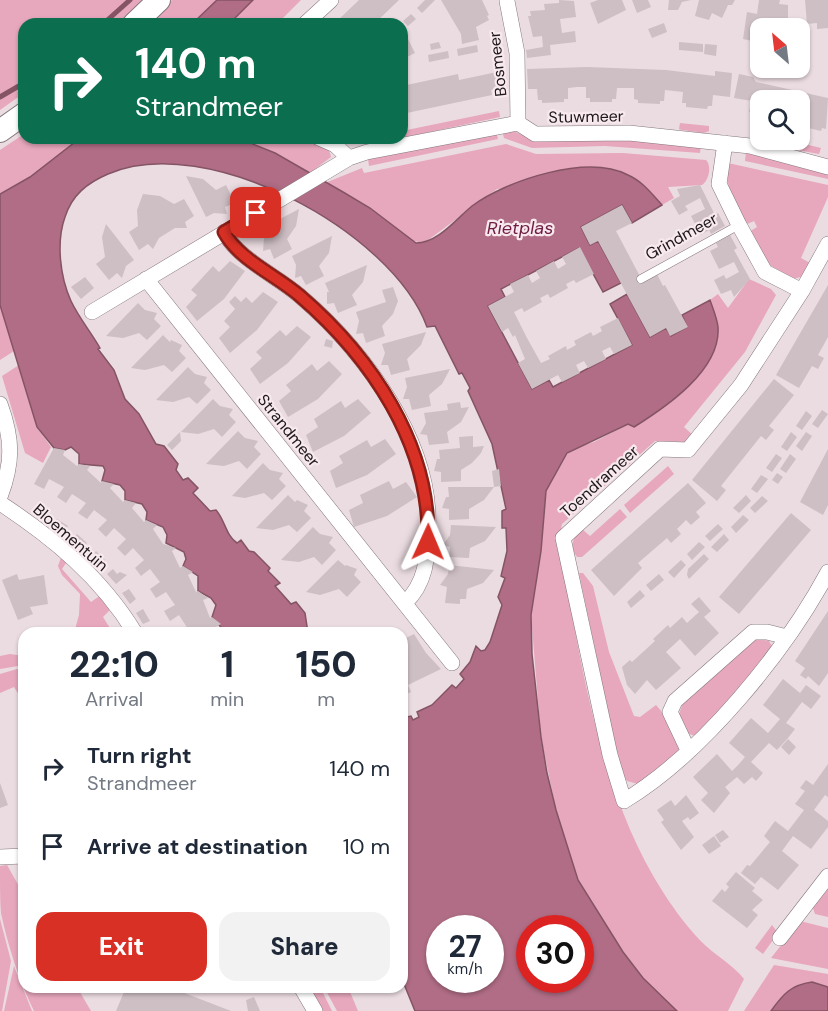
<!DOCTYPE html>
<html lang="en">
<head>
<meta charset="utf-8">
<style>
	body { margin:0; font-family:"DM Sans",sans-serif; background:#f2f2f3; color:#1f2937; height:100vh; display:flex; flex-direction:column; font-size:22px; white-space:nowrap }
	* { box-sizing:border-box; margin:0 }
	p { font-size:20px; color:#747a83 }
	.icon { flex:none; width:33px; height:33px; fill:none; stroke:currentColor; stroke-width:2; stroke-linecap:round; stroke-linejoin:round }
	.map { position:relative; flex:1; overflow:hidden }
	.sheet { position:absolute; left:18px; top:627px; width:390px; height:366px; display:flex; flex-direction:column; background:#fff; border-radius:18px; box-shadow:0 2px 4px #0004 }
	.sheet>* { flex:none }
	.hud { position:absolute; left:18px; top:18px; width:390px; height:126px; border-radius:18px; box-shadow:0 2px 4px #0004; background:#0b6e4f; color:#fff; overflow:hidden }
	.needle { width:39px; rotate:332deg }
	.fabs { position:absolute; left:750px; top:18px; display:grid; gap:12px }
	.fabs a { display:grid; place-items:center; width:60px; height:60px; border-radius:12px; background:#fff; box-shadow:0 2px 4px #0004; font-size:30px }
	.speed { position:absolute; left:426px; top:915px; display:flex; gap:12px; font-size:30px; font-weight:700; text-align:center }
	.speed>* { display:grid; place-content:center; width:78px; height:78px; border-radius:50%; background:#fff; box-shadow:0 2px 4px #0004; line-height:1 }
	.speed small { font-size:15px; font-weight:400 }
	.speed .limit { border:9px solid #d22; background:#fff; color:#111 }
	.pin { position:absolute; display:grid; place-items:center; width:51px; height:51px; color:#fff; margin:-26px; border-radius:12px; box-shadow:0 3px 9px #0006 }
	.me { position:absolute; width:66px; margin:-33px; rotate:1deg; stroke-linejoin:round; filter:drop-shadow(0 0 4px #0008) }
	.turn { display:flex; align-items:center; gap:21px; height:126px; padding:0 18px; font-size:27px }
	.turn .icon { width:78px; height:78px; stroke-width:2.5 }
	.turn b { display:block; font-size:42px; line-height:51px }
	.eta { display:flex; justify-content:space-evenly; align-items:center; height:102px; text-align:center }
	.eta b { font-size:36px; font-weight:800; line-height:42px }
	.primary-button { display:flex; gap:12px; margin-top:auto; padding:12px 18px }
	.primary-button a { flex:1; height:69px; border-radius:18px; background:#d93025; color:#fff; font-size:24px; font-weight:800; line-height:69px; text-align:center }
	.primary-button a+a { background:#f2f2f3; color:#1f2937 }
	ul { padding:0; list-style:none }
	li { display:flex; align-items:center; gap:18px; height:78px; padding:0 18px }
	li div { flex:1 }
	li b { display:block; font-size:22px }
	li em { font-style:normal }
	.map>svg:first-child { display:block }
</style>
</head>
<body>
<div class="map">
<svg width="828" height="1011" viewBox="0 0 828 1011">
	<rect width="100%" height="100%" fill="#ebdce1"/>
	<path fill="#e7a7bd" d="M0,0H145L120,24H24V93L0,110Z
		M172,0H217L192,24H147Z
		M253,0H301L277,24H229Z
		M499,111L500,117L402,138V131Z
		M680,123L709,126V131L704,133L682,130L679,129Z
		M511,130L534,140L622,139L701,145L700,153L605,146L532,148L504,138L502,131Z
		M496,131L498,139L369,166L368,159Z
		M24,134V138H73L76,142L30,177L0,194V150Z
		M238,138C260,138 327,128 331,157L310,173L275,153Z
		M792,141L821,148L819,154L792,149Z
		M506,144L536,154L623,153L706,160C712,166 709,180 702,185L668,187L674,198L662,205L640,182L497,189L424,243L409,240L370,208L325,183L362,168L364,173Z
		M746,152L828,171V179L745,161Z
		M728,163L828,185V197L801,258L812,264L806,275L794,279L766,263L749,232L757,227L754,221L745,225C733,203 725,188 728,163Z
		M749,279L771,289L776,295L745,352L684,427L694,436L689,442L655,441L562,524L559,539C579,654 599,793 663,892C675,911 690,931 706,946C718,957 734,966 744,979L728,1011H677L643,978L623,952L578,880L556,810L541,737L531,615L541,551L546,491L563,458L574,448L594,442L628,424L644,420L681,394L718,328L710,300L718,294L728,308Z
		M0,305L14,351L0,360Z
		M19,365L37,427L51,447L43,463L25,453L2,376Z
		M668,466L674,474L630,513L624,505Z
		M620,509L627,517L582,557H577C569,547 573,536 582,529L590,536Z
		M62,555L68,560L62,569L91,602L101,595L111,609L103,617L113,633H74L79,615L80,594L62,575L58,566Z
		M579,573H583L593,586L609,652L634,716L640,717L656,705L668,719L681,749L638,784L627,781L621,773Z
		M760,639L769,641L772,646L737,693L695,736L687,733L679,714L683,703L755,640Z
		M10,654L24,656V665L0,669V656Z
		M17,669L24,670V703L14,687L0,693V674Z
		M7,865L24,895V987H77L91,1011H34C19,981 8,946 1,913C0,899 0,881 0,866Z
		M828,884V917L815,914L812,905Z
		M0,919L11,961L2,1011H0Z
		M800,921L828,928V969L771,958Z
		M772,925L778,933L763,954L755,948Z
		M774,965L828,974V987C800,979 787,989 771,1011H744Z
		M14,966L32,1011H4Z
		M307,987H320L332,1011H320Z
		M324,987H348L358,1011H337Z"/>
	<path fill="#b06d85" stroke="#845465" stroke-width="1.5" fill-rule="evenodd" d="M217,0H253L229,24H192Z
		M73,138H238L275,153L343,192L370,208L416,243C438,243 456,219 472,206C507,180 587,154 628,175C642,181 652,194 662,205L632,223L622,205L581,227L590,245L598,241L621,283L603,292L579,248L501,289L505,297L488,306L532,389L549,380L553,387L632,345L610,304L627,294L650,337L666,328L671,336L687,327L682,315L710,300C713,309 717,318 718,327C721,370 666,407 634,427L628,424L567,453L546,491L541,551L531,615L532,654L541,737L547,773L556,810L578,880L623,952L643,978L677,1011H415L402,979V718L411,716L413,720L419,717L417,712L432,705L452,685L456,688L464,679L460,674L470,662L476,646L481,651L485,650L490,642L502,605L498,597L505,578L501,576L507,551L506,528H502V511L506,509L492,444L468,391L470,388L462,373L459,374L435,326L427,327C392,231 206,131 108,174C87,183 72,195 65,217C56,242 60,277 71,301C79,318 91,332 100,348L98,349L114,370L125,399L139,414L156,444L164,446L178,464L176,470L183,480L188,478L198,488L193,493L210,511L216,510C225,520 226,536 237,543L241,540L249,551L254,552L270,568L268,571L280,583L275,586L291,604L296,602L305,613L308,633H226L212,617L216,605L211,598L198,591V576L183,566L186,559L184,552L166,543L167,535L163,527L146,520L147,512L142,504L125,500V491L120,485L102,481L105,470L103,466L79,464V454L71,447L65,450L54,448L37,427L0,305V194L30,177L75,142ZM440,928H490V980H440ZM530,928H580V980H530Z
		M812,982L828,987V1011H771C783,994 791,985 812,982Z"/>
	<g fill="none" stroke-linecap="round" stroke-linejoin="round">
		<path stroke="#845465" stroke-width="5" d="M103,24L130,0
			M0,97L24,83"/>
	</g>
	<path fill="#cebfc4" d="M359,0H399L374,24H334Z
		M425,0H435L422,13L417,8Z
		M441,0H482L489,15L487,16L489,20L476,27L479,40L462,44L461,34Z
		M559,0L574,1L576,17L560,19L562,33L575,31L576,42L550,45L551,55L527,58L526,50L543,47L542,36L533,37L528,16H531L530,11L545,10L544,4L559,3Z
		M598,0H622L626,10L598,24L590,3Z
		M632,0H648L651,7L637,13Z
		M669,0H691L682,2L678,10H668Z
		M699,0H735L732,5H728L722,18L712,13L709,20L695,16Z
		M759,0H780L779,4L788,5V28L759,27L757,42L743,39L747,12L757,14Z
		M805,0H828V28L817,29V23L807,24Z
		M411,14L416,19L408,26L403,21Z
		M664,23L667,32L652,38L648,29Z
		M800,27H807L806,58H800Z
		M406,35L415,53L403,59L402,37Z
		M439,42L441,48L431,50L430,44Z
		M679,42L703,44V52L679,50Z
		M705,44L717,45L716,56L704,54Z
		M477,45L478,52L458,56L457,49Z
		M448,51L449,58L429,62L428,55Z
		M587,67L666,70L715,76V71L732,73L730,97L713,95L712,106H708L707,109L686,107V103H682L683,92L665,90L664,101H660V104L638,103V100L634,99V88H617L616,99H612V102H590V98H586V87H577L568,88V99H564V102L542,103V100H538L537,89H528L527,69Z
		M497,72L499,88L491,90L492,95L402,114V86L458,74L459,80Z
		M739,74L753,77L756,82L828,98L826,129L822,128L821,131L800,126V100H760V118L753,116L754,113L749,112L752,101L734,98Z
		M186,176L203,179L216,190L226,185L235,203L225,207L227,214L214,213L206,217Z
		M700,185L715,215L718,213L725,226L711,234L709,230L701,235L691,216L705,209L700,198L685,206L688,210L679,215L671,201L680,196L677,189Z
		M143,194L160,196L174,204L184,199L194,216L185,222L187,228H175L159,238L153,249L148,244L139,250L129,232L138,226L137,210Z
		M622,205L632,223L616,231L643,282L657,274L663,286L665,285L688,327L670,336L666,328L650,337L598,241L590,245L581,227Z
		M299,209L296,226L287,239L292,249L274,259L270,249L263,251L264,238L259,230Z
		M106,224L134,260L126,266L122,278L117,273L109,280L96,264L105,257L102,237Z
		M730,235L737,248L734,250L750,279L734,297L731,290L721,294L714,280L724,275L726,279L739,272L734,262L719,269L710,251L718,247L716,243Z
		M332,236L329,253L319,266L324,276L306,285L301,276L295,278L296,265L292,256Z
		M580,247L594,274L576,283L574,280L566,284L568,288L550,298L548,294L540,298L542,302L524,312L522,308L514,312L527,338L541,363L550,359L548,356L566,346L567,350L576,345L574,341L591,332L593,336L602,331L600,327L618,318L632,345L614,354L610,347L602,351L606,359L588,368L584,361L576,365L580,373L562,382L558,375L532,389L518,363L525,359L515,335L513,337L508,328L502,332L488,306L514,292L510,284L528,275L532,283L540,278L536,271L554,261L558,269L566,264L562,257Z
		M230,261L245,271L224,299L197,321L186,307L197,295L191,290L213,266L219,272Z
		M367,265L363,282L352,295L357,305L338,313L334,303L327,304V292H329L325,283Z
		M85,277L94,288L81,299L71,287Z
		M828,285V337L818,355L824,358L818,369L812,366L799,388L776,375Z
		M393,287L398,301L393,314L382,326L385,336L366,343L363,333L356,334L359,321L356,312L386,302L382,290Z
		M263,292L278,302L257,330L230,353L219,338L230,327L224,321L235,309L229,302L235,296L241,302L246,297L252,303Z
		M138,303L145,310L157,313L154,319L161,326L147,340L139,333L123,338L106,336Z
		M297,326L311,337L288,363L260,384L250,369L262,358L256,352L280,330L286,336Z
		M426,332L421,345L407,359L410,370L391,375L388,365H381L385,353L382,344Z
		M163,335L170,342L171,340L182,345L179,351L186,358L172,372L164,365L145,370L131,368Z
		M326,339L333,341L332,348L324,346Z
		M329,361L342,374L318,399L288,417L279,401L291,391L286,385L312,364L317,371Z
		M188,367L195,374L207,377L204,383L211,390L197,404L189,397L173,402L156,400Z
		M450,369L442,384L429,395L431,406L412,410L409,399H403L407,387L405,378Z
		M774,379L794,395L769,426L774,430L766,440L761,436L721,486L726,490L717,501L692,480Z
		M213,399L220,406L233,409L229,415L236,422L222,437L214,429L198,434L181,432Z
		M358,399L371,413L344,436L313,452L306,435L318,427L314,419L341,401L345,408Z
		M460,402L461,408L469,407L461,422L447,432L449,443L429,445L427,435L420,434L426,423L424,413L448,410L447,404Z
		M822,410L828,414L818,428L812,424Z
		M806,411L812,416L802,430L796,426Z
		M238,431L245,438L258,441L254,447L261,454L247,469L239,461L224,466L206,464Z
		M180,432L181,441L172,450L167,445Z
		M791,432L797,437L787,451L781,447Z
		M806,432L812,436L802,451L796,446Z
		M473,436V447L484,446L481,453L472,463L461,470V481L441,482V472L434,471L437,459H440L439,450L460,448L459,437Z
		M385,439L396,454L367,475L336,488L330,471L343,463L339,456L367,440L371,447Z
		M54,448L65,450L63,455L77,466L79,464L90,466L87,470L101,483L102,481L114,484L110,488L123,502L125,500L136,503L132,508L144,522L146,520L157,525L153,529L163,544L176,548L172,551L180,568L183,566L193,572L188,575L196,592L198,591L208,598L203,600L210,618L212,617L221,624L216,627L218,633H179L188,629L179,615L170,621L164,611L175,605L166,592L156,598L150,589L160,582L150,569L141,576L135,568L144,560L133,548L125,556L117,548L126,539L114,528L106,537L98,529L107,520L94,510L87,519L78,513L86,503L72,494L66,503L57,497L64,487L49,479L44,489L34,484Z
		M828,449V505L823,515L800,502Z
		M776,454L782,458L772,472L766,468Z
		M790,454L796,459L786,473L780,469Z
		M263,463L270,470L283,473L279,479L286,486L272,500L264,493L245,498L232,496Z
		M499,469L501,486L494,487L492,471Z
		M777,473L783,477L778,484L772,480Z
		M761,475L768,479L757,493L751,489Z
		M389,481L393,489L406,482L417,497L387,516L354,527L349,510L363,503L360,495Z
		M688,483L706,503L696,512L700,517L691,525L686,520L677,529L681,534L671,543L667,538L638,563L642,568L614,596L591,570Z
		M448,487H494L484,500L469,509V519L449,520V509L442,508L446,497H449Z
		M288,495L295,502L297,500L308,505L304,511L311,518L297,532L289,525L273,530L256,528Z
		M746,495L751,501L739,513L733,508Z
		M762,496L768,501L755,513L750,508Z
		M40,507L48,512L44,518L36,514Z
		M791,513L811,530L739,614L719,597Z
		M743,515L749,520L736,533L731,527Z
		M57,519L68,526L64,533L53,525Z
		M718,524L723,529L710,541L705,536Z
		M451,525L496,527L485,541L470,548L469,558L449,557L450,547L443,545L450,535Z
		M313,527L320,534L333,537L329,543L336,550L322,565L314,557L299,562L281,560Z
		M77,534L87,543L82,548L72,540Z
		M724,534L729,540L717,552L711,547Z
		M699,542L705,547L692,560L687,554Z
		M96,551L105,560L100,566L91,557Z
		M704,554L709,559L689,579L687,575L688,569Z
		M338,560L345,566L346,565L357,569L354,575L361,582L347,597L339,589L320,595L306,592Z
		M681,560L686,565L674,578L668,572Z
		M449,565L494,570L483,583L467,589L466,599H460V604L445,603L447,587L440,585L448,574Z
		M113,569L117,574L120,572L127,575L116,584L107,574Z
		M17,574L19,580L44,575L48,604L30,607L33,614L18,620L2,580Z
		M659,574L664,580L651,591L646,585Z
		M129,589L136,599L130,604L122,593Z
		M640,590L645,596L631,608L627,602Z
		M699,597L711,611L704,617L719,633L695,656L680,639L666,652L681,668L656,690L647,680L635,694L627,685L622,667L630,660L632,662L655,641L653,639L668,625L670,628L682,617L687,623L699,612L691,604Z
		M143,609L150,621L143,624L136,613Z
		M828,611V673L819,686L808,676L806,679L800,675L805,668L795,661Z
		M414,634L426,653L441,669L408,685L411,692L402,696V640Z
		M783,679L800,693L806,685L821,696L811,709L802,702L786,723L795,729L788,738L777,750L769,743L751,762L763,773L756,781L752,777L744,784L737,777L725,787L730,793L714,813L701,800L708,793L693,777L717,754L732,771L739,764L745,757L729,743L751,718L768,733L780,719L763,705Z
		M788,739L796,747L789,755L781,747Z
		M828,764V797L825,795L814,810L828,821V827L811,849L793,836L782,851L799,865L778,890L761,877L755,884L741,873L747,865L750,866L770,842L764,836L775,821L788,831L804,810L795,804L805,791L800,788L806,780L813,785Z
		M0,783L8,805L0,808Z
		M686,795L699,813L690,820L688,817L682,821L694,837L681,850L661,822L664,820L657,810L671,800L675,806Z
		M723,830L729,837L720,843L715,835Z
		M714,836L721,846L709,854L702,845Z
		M736,872L755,888L752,891L763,900L752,910L758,915L747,928L712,901L722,889L725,892L729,887L726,884Z
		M126,987H169L231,1011H116Z
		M254,997L260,1011H248L246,1000Z"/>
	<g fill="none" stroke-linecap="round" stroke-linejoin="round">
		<g stroke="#84777b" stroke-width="9">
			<path id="lane" d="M641,279L739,225"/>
		</g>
		<g stroke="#84777b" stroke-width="16">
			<path id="street" d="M507,1L517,53L518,123
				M305,24L331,0
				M319,138L335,145L349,158
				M725,143L719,184L739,225L765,272L802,291
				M224,232C239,260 276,275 300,296C363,350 432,441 428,528C427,558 427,582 405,603
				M828,244L802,291L741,385L688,450L660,449L563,538L610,755L624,801C702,754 785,652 828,572
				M146,279L452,663
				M92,312L349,158L367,152L518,123L535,134L629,133L750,146L828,167
				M0,404C13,440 13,462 0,497
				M0,503C53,538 101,577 135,633
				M688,750L670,712L675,701L753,632H767L787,637
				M0,857L24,856
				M780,938L828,876
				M301,987L315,1011"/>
		</g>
		<g stroke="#84777b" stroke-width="24">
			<path id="secondary" d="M134,24L159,0
				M0,131L24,114"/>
		</g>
		<use href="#lane" stroke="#fff" stroke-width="8"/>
		<use href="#street" stroke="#fff" stroke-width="15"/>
		<use href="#secondary" stroke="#fff" stroke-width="22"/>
	</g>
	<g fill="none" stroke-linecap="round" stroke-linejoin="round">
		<g stroke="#8d1f18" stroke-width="15">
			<path id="route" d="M256,213L224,232C239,260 276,275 300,296C371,357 431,445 428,542"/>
		</g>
		<use href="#route" stroke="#d93025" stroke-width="10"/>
	</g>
	<g text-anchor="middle" stroke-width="4.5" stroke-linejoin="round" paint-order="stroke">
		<g font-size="16" fill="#1d181a" stroke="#f8e9ee">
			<text transform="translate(497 64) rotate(-96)" y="6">Bosmeer</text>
			<text transform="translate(586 116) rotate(-1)" y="6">Stuwmeer</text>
			<text transform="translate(681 236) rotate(-29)" y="6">Grindmeer</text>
			<text transform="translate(289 430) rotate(51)" y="6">Strandmeer</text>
			<text transform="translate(599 481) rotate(-42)" y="6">Toendrameer</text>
			<text transform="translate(71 537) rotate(41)" y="6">Bloementuin</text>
		</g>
		<g font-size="18" font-style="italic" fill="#6f1e43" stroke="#f8e9ee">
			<text x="520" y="234">Rietplas</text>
		</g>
	</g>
</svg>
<div class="fabs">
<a><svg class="needle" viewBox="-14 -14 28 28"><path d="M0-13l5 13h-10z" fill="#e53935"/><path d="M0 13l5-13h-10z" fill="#747a83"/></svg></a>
<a><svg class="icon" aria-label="search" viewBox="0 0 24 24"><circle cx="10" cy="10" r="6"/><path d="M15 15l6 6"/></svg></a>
</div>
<div class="speed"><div>27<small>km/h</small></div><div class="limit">30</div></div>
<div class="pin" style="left:256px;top:213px;background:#d93025"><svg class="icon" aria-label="arrive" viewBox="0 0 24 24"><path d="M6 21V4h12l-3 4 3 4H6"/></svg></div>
<svg class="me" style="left:428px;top:542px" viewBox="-20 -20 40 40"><path d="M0-17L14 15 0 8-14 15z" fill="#d93025" stroke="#fff" stroke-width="4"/></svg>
<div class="hud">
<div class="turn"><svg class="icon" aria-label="right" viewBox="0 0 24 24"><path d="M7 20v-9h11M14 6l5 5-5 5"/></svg><div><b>140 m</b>Strandmeer</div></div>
</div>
<section class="sheet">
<div class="eta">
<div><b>22:10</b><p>Arrival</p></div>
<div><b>1</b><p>min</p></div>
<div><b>150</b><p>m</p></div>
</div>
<ul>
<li><svg class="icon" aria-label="right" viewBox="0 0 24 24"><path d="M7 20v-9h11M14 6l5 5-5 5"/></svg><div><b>Turn right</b><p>Strandmeer</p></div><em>140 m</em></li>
<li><svg class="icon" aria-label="arrive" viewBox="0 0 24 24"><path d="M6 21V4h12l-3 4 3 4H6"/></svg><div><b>Arrive at destination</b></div><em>10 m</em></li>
</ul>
<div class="primary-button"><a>Exit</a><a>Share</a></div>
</section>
</div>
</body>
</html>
